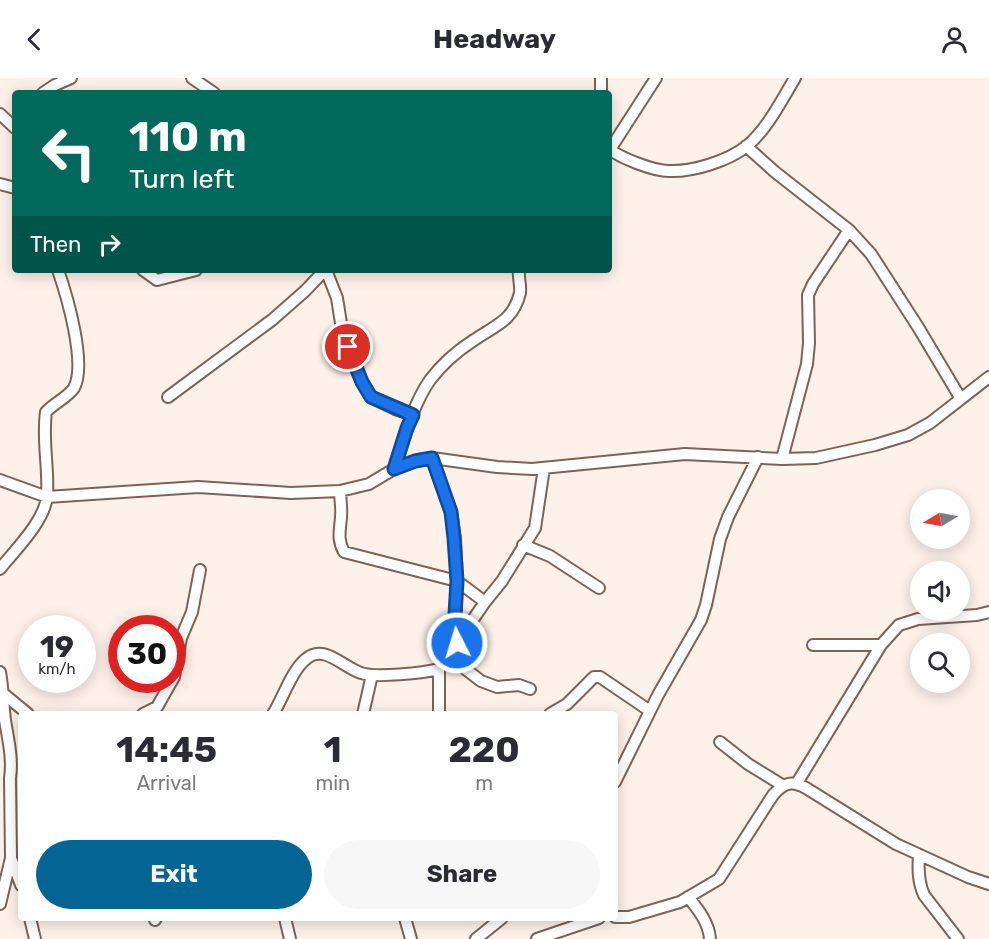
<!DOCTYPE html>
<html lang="en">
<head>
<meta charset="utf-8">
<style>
	body { margin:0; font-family:Rubik,sans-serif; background:#f7f7f7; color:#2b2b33; height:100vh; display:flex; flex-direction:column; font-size:22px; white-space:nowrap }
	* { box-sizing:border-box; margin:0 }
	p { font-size:20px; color:#7c7c81 }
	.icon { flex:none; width:33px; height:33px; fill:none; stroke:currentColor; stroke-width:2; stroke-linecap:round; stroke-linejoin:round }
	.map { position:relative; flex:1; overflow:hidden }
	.side { position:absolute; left:18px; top:633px; width:600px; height:210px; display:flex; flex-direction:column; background:#fff; border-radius:6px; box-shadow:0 3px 15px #0003 }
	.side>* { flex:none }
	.guide { position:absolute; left:12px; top:12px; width:600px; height:183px; border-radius:6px; box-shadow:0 3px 15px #0003; background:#00695c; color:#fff; overflow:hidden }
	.needle { width:39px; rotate:260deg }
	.controls { position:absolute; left:910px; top:411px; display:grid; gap:12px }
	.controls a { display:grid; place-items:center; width:60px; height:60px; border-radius:50%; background:#fff; box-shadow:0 3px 15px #0003; font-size:30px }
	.speed { position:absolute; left:18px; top:537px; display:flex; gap:12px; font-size:30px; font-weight:700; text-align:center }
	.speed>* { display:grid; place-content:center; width:78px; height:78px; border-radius:50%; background:#fff; box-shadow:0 3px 15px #0003; line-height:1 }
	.speed small { font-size:15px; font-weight:400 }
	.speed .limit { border:9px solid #d22; background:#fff; color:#111 }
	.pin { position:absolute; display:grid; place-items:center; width:51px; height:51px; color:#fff; margin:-26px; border:3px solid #fff; border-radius:50%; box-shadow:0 2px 6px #0007 }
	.me { position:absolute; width:66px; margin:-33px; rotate:355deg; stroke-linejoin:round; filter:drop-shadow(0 0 4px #0008) }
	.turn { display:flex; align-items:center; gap:21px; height:126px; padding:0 18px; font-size:27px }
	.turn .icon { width:78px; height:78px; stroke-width:2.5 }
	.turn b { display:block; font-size:42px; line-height:51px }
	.then { display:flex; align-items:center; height:57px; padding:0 18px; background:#0003; gap:12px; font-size:22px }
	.eta { display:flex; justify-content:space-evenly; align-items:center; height:102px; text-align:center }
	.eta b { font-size:36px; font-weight:700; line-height:42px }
	.primary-button { display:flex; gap:12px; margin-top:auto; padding:12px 18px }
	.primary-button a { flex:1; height:69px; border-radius:36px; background:#046594; color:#fff; font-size:24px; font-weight:700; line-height:69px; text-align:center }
	.primary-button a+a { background:#f7f7f7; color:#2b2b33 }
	header { display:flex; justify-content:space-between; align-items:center; height:78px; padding:0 18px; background:#fff; font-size:27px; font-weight:700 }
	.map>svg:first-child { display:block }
</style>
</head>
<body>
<header><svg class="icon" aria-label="back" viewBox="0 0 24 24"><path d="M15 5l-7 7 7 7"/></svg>Headway<svg class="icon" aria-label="person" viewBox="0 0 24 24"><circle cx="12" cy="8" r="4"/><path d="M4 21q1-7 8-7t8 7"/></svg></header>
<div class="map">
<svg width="989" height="861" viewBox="0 0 989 861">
	<rect width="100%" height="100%" fill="#fdf1ea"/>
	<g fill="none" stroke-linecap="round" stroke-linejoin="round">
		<g stroke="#7d6355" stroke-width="14">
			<path id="minor" d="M192,0L214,15
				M601,0V15
				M43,15L55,7L71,0
				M0,36L15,50
				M746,68L775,94L849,152L871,176L918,249L961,321
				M609,71C621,80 653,93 669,93C693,94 728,83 747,68C768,50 781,23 795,0
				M609,73L656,0
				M0,106L15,110
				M143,192L157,202L196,192
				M326,192L337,220L343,258L362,304L371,319L395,331L413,337
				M168,319L272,242L305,213L325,192
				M432,380L451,434L455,460L457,503L454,554L457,565
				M782,381L807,286L809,265L808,217L813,206L849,152
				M394,391C403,363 413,326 430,302C442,286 457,273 474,262C496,247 513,243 520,215C521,207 518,200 519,192
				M0,402L47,419L198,409L291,415L340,413L369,406L394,391L415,383L432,380L497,389L532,391L685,376L782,381L816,380L875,367L908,357L930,345L989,299
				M340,413C340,421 342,430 341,439C340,453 337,461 344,474L457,503L485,524
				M523,467L550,478L599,510
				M0,491C15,472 45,443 47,418C49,390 42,363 46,334C54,325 67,320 74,310C87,286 67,218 58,192
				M455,567L464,590L481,603L497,609L519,607L530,611
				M813,567H881
				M0,594C3,611 3,625 5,642C8,661 13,681 10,700L11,780L0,826
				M5,617L28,636
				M143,636L157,629L174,599L181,560L192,534L200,492
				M273,636C283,620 292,592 306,581C324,565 344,590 361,595C375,600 424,595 439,591L485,524L502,503L535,450L544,390
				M363,636L372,597
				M439,636V591
				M550,636L567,626L594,599H600L650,633
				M720,664L748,686L782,707
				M615,704L658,617L701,542L706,527L720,461L728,439L758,379
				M797,705L881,567L899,547L918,541L977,537L989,534
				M919,777C918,791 918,804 924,817L958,861
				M11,780L21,807
				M688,819C698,831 709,845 710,861
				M615,839H629L680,824L719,801L773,717C784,705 791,702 806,710L896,766L968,799L989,806
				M30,840L35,861
				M285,840L290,861
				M405,840L411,861
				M155,842L156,840
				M476,861L502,840
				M537,861L599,840"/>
		</g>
		<use href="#minor" stroke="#fff" stroke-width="10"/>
	</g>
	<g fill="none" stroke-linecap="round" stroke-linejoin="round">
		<g stroke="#114b97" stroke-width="15">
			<path id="route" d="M348,269L362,304L371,319L413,337L407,350L394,391L415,383L432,380L451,434L454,460L457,503L454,554L457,565"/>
		</g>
		<use href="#route" stroke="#1a73e8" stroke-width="10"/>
	</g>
</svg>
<div class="controls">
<a><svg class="needle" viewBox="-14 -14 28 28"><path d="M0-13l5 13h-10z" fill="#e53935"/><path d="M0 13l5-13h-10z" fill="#7c7c81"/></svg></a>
<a><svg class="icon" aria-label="sound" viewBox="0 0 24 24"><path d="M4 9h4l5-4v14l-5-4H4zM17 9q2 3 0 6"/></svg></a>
<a><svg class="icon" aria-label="search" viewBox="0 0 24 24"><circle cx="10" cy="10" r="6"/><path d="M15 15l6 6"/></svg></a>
</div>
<div class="speed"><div>19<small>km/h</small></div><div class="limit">30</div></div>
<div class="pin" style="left:348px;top:269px;background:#d93025"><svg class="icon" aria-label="arrive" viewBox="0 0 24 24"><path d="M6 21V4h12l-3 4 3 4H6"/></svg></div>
<svg class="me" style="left:457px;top:565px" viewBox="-20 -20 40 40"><circle r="17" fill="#1a73e8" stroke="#fff" stroke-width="3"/><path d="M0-11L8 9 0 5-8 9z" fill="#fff"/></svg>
<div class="guide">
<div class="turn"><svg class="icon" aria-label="left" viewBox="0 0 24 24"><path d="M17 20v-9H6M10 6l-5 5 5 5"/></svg><div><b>110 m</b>Turn left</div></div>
<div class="then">Then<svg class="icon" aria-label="right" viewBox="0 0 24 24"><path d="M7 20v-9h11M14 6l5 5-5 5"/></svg></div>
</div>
<section class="side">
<div class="eta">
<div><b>14:45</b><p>Arrival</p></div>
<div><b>1</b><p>min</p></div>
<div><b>220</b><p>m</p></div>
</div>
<div class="primary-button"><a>Exit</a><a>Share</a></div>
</section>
</div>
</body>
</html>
